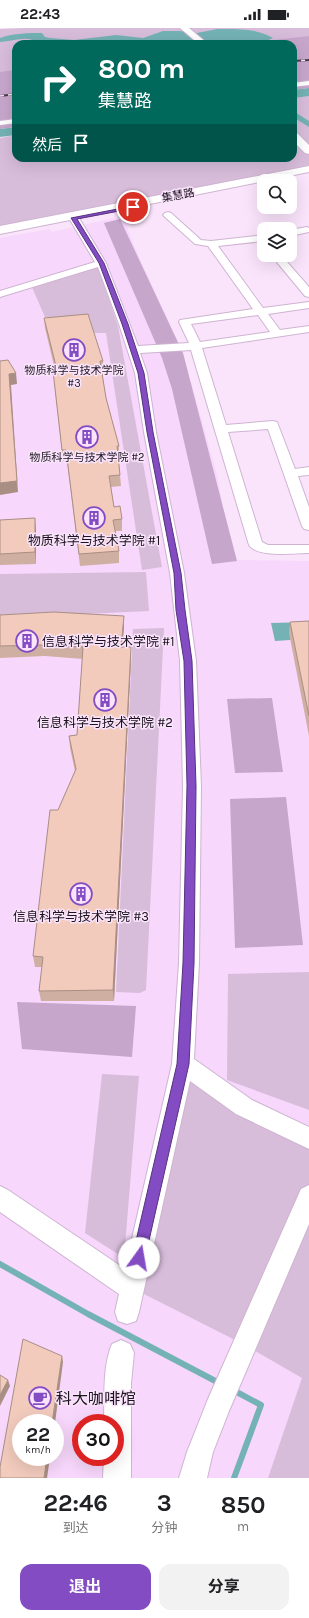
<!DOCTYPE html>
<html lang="zh">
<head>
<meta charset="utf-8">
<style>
	body { margin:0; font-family:Karla,"Noto Sans SC",sans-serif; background:#f2f2f2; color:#202124; height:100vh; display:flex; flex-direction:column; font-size:15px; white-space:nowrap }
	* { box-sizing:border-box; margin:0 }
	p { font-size:13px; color:#757577 }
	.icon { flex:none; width:22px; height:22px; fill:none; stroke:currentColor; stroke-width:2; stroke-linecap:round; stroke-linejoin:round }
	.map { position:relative; height:1450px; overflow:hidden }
	.details { display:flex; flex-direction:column; background:#fff; flex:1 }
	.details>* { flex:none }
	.banner { position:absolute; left:12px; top:12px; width:285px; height:122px; border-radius:12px; box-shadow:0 4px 16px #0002; background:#00695c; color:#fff; overflow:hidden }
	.tools { position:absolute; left:257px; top:146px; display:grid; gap:8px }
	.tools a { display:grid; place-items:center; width:40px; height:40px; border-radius:8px; background:#fff; box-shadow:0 4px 16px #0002; font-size:20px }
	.speed { position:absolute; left:12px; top:1386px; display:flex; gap:8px; font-size:20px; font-weight:700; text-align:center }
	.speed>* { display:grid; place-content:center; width:52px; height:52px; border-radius:50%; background:#fff; box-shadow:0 4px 16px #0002; line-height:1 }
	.speed small { font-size:10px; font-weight:400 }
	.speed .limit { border:6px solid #d22; background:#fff; color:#111 }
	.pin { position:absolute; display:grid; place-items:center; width:34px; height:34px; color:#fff; margin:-17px; border:2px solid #fff; border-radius:50%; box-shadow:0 1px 4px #0007 }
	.me { position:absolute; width:44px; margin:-22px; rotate:13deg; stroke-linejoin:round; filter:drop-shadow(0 0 3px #0008) }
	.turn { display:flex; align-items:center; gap:14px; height:84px; padding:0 20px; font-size:18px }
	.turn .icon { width:52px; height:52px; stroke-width:2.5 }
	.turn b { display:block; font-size:28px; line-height:34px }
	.then { display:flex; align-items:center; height:38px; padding:0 20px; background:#0003; gap:8px; font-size:15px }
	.eta { display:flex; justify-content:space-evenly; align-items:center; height:68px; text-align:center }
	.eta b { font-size:24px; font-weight:700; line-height:28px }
	.primary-button { display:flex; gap:8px; margin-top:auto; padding:8px 20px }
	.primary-button a { flex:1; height:46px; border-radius:12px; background:#844cc3; color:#fff; font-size:16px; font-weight:700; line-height:46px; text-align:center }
	.primary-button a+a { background:#f2f2f2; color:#202124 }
	.status { display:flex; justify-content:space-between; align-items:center; height:28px; padding:0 20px; background:#fff; direction:ltr }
	.status svg { height:11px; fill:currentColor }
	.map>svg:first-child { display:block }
</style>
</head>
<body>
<div class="status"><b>22:43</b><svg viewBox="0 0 49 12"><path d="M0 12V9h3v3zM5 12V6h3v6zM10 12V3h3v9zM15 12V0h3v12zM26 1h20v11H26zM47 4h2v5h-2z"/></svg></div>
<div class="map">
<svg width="309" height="1450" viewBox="0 0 309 1450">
	<rect width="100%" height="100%" fill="#fae4fc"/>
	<path fill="#f7d7fb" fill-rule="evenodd" d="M123,188L134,218L183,325L217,447L229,511L236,532L309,533V1450H0V210L49,201L52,204ZM21,1395H55V1429H21ZM81,1395H115V1429H81Z"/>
	<path fill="#d8bddb" d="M23,0H309V22L293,16H16V54L0,56V1Z
		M309,64V137L115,180L0,202V110L16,107V130H293V67Z
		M98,239L118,298L162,539L142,542L106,305H91L87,290L45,289L31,257Z
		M146,544L149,583L0,590V546Z
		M164,600L146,962L140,965L116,964L133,601Z
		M309,944V1082L227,1052L228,946Z
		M183,1036L309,1110V1450H268L302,1350L245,1317L132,1260Z
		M102,1046L139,1048L124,1230L85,1205Z"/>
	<path fill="#c7a6cb" d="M309,8V60L293,62V16H239Z
		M16,42V99L0,101V44Z
		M120,191L183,325L237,533L212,536L172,361L162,330L104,195Z
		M272,670L283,744L235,745L227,671Z
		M286,769L303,917L235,920L230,771Z
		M17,974L136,978L132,1029L22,1021Z"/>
	<path fill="#74b2b5" d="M217,1C235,1 257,0 273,10L264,14L254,16H40C28,6 14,13 0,14V10C14,5 28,5 42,5L45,9L50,10L74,12L116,7L143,10L163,3H181L192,6Z
		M309,594L290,612L275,613L271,595Z"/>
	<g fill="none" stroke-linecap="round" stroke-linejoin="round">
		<path stroke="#74b2b5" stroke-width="6" d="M0,1236L88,1286L221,1356
			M233,1362L261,1377L234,1450"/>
		<path fill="#74b2b5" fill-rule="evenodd" d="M293,83L309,93V99L293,89Z"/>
		<path fill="#74b2b5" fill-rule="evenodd" d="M309,60V68L293,70V62Z
			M16,99V107L0,109V101Z"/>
		<g stroke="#ceb4d1" stroke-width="2">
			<path id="minor" d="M309,53V57L293,59V55Z
				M16,91V95L0,97V93Z
				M168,184L171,185L201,212L211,213L264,207V213L218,218L263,280L309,274V280L268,286L280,302L309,298V304L202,320L226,397L273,393L277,394L295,441L309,439V447L298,448L309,479V502L304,501L302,498L268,401L228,404L262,514L268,517H309V525C295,525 257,530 249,517L191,322L140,325L147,345L156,404L184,545L196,633L201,758L199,935L194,1031L252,1072L309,1099V1121L236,1086L190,1053L139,1284L136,1293L127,1296L118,1293L115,1284L119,1266L0,1184V1158L8,1162L125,1241L172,1036L179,935L183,758L180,633L170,545L144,404L135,345L119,296L98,239L0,269V263L95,234L69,190L74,187L79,190L106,235L138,318L189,315L179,294L180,292L253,281L208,218L195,216L165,189L163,187L165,185ZM258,287L270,304L200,314L191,296Z
				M307,199L309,200V204L290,208V202Z
				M271,227H281L309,259V269L305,268Z
				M309,1157V1196L229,1383L213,1424L207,1450H179L187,1424L208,1371L301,1161Z
				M121,1312L130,1316L134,1325L131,1355V1450H103L104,1429H115V1395H104C105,1369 102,1340 112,1316Z"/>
		</g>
		<g stroke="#ceb4d1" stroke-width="2">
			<path id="tertiary" d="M180,0H189L208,16H199Z
				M293,104L297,105L309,117V126L305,125L293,113Z
				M309,138V144L0,206V198Z"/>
		</g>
		<use href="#minor" fill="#fff" fill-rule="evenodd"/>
		<use href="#tertiary" fill="#fff" fill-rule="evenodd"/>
		<g stroke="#4a3e4c" stroke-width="2">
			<path id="rail" d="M293,33L309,32
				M0,68L16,66"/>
		</g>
		<use href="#rail" stroke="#fae4fc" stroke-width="1.5" stroke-dasharray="4" stroke-linecap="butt"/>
	</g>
	<path fill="#d0afa3" d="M44,290L103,333L104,344H102L106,370L119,418V429H118L120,447L121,458L111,459L114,479L122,491V503H115L119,523V535L80,538L67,433H63L54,353L53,343L55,342L45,300Z
		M0,492L36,502V536L0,537Z
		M0,587L124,599L122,619L131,631L114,973H41L39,963L42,939H35L33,928L58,782L75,743L70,720L69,708L77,707L83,631L45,628L0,630Z
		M309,593V708L289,605L290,594Z"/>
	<path fill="#a98e84" d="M16,345L17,356L11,357L18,464L0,467V455L9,346Z
		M35,490L36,502V536L35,524Z
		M124,588V599L121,631V619Z
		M131,619V631L114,973L113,962Z
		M62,1328L63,1334L55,1395H52Z
		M8,1352L10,1358L0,1378V1367Z
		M47,1429H50L47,1450H44Z"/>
	<path fill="#f2cbbd" stroke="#a98e84" d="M88,286L103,333H100L106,370L119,418H117L120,447L109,448L114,479L120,478L122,491L113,492L119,523L79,526L66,422H62L53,343L57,342L44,290Z
		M8,332L16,345L9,346L17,453L0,455V333Z
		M35,490V524L0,526V492Z
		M54,584L124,588L121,619H131L113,962L39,963L43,929L33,928L50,782H58L76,741L69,708L77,707L83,619L44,617L0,618V587Z
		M309,593V688L290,594Z
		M23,1311L62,1328L52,1395H21V1429H47L44,1450H0V1439Z
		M0,1347L8,1352L0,1367Z"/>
	<path fill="#844cc3" stroke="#56317f" d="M133,178L136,179L135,180L77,191L104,235L128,296L144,345L153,404L181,545L185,582L192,633L196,758L194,935L189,1036L145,1230L143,1235L139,1236L134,1235L132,1230L177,1036L183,935L187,758L184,633L176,582L174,545L147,404L138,345L122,296L99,235L71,190Z"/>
	<defs>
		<g id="building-ring" transform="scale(1.15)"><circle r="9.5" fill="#fae4fc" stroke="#844cc3" stroke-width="1.5"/><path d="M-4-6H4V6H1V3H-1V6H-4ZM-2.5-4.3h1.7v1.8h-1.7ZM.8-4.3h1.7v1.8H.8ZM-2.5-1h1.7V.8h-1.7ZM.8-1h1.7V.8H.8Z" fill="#844cc3"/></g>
		<g id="cafe-ring" transform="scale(1.15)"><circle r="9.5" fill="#fae4fc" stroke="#844cc3" stroke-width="1.5"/><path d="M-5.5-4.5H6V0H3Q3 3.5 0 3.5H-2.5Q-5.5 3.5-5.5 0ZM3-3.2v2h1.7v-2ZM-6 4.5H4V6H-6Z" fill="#844cc3"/></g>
	</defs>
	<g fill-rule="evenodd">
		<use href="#building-ring" x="74" y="322"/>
		<use href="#building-ring" x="87" y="409"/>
		<use href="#building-ring" x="94" y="490"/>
		<use href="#building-ring" x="27" y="613"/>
		<use href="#building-ring" x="105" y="672"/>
		<use href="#building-ring" x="81" y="866"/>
		<use href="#cafe-ring" x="40" y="1370"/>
	</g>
	<g text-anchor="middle" stroke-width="3" stroke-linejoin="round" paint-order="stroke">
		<g font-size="11" fill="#1c131e" stroke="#fae4fc">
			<text transform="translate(178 167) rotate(-11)" y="4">集慧路</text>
		</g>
		<g font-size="11" fill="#1c131e" stroke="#fae4fc">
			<text x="74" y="346">物质科学与技术学院<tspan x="74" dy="13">#3</tspan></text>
			<text x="87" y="433">物质科学与技术学院 #2</text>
		</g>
		<g font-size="13" fill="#1c131e" stroke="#fae4fc">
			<text x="94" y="517">物质科学与技术学院 #1</text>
			<text x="42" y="618" text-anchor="start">信息科学与技术学院 #1</text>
			<text x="105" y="699">信息科学与技术学院 #2</text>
			<text x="81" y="893">信息科学与技术学院 #3</text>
		</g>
		<g font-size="16" fill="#1c131e" stroke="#fae4fc" text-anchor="start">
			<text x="56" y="1376">科大咖啡馆</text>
		</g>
	</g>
</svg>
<div class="tools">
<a><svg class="icon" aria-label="search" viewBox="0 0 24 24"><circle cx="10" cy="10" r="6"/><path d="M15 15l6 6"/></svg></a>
<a><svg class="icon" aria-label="layers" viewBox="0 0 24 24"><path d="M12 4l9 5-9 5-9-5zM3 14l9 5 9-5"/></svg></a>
</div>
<div class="speed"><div>22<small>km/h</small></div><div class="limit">30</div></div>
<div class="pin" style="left:133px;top:179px;background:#d93025"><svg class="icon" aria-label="arrive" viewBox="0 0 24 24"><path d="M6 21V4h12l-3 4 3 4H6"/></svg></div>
<svg class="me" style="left:139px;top:1230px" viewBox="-20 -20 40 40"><circle r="19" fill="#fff"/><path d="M0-13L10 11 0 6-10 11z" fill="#844cc3"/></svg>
<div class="banner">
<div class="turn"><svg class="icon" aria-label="right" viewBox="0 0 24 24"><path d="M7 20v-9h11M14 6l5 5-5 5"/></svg><div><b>800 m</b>集慧路</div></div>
<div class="then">然后<svg class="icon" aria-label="arrive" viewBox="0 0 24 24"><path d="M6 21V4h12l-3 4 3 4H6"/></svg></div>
</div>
</div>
<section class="details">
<div class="eta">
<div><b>22:46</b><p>到达</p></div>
<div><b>3</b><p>分钟</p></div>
<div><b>850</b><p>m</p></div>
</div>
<div class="primary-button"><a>退出</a><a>分享</a></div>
</section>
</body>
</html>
